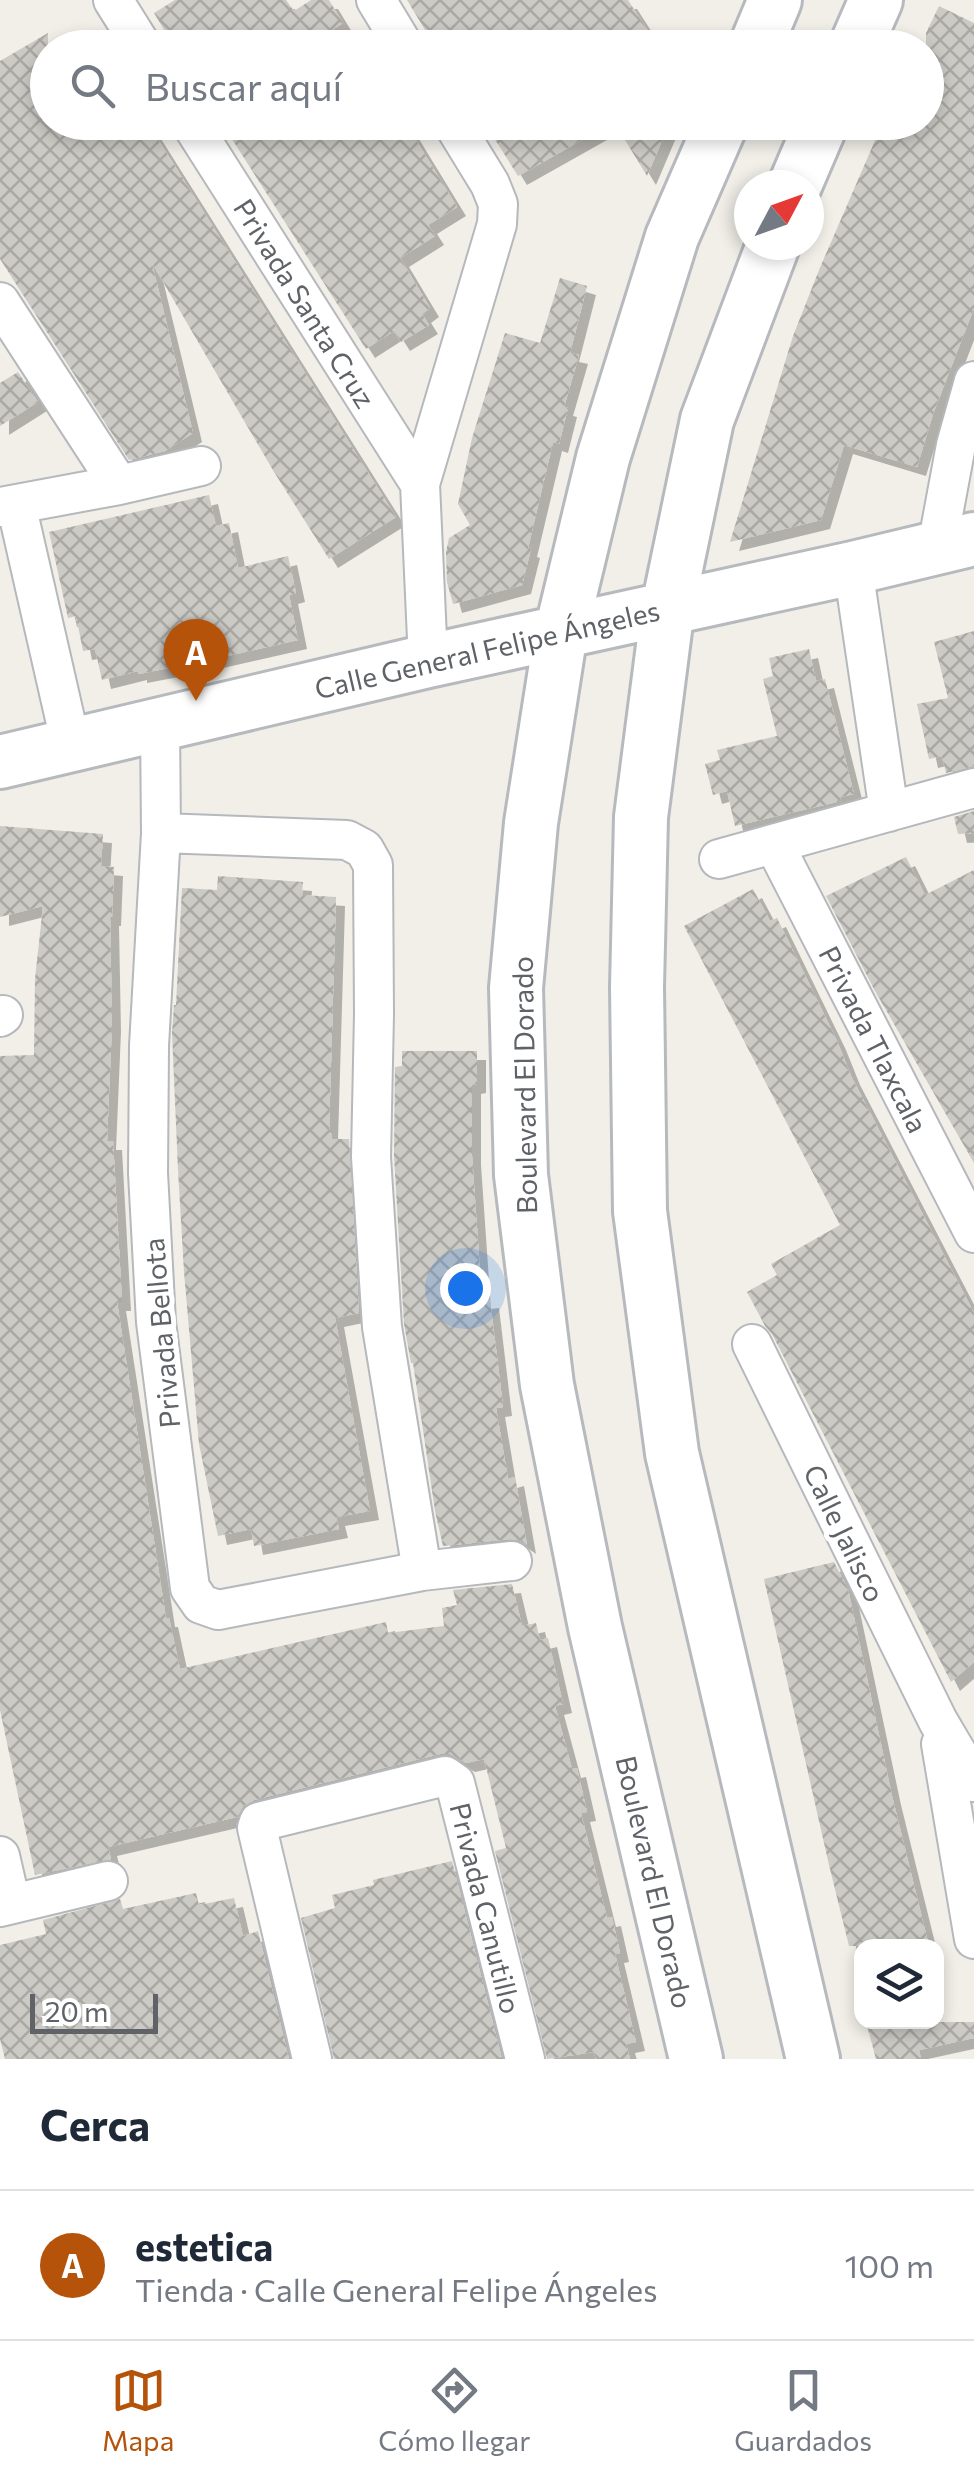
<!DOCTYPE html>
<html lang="es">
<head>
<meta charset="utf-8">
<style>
	:root { --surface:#fff; --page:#f6f6f7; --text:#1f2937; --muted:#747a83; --line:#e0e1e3; --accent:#b45309 }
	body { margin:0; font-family:Commissioner,sans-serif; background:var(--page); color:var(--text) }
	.controls { position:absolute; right:30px; bottom:30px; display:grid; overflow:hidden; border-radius:20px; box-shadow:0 5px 15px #0003 }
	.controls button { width:90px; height:90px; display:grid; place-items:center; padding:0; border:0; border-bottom:2px solid var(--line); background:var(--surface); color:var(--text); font:50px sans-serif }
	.compass { position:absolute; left:734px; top:170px; width:90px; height:90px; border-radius:50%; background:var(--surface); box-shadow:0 5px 15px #0003; rotate:49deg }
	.scale { position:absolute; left:30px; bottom:25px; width:128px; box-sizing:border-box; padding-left:10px; border:5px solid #5f6368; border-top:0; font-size:28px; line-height:35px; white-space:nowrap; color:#5f6368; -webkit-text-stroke:8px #fff; paint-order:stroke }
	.you { position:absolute; left:465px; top:1288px; width:35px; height:35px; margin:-25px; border:8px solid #fff; border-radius:50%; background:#1a73e8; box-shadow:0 0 0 15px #1a73e833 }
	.badge { display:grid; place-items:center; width:65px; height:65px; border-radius:50%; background:var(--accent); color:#fff; font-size:32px; font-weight:700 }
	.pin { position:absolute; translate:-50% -82px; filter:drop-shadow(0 2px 5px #0008) }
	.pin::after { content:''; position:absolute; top:52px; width:35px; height:30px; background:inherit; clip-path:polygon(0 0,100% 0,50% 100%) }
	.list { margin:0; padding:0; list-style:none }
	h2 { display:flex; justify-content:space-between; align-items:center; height:130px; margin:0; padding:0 40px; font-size:42px }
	h2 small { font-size:32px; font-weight:400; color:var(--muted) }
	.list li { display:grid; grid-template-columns:65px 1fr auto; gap:30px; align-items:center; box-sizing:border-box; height:150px; padding:0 40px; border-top:2px solid var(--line) }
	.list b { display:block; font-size:38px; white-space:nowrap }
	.list p { margin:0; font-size:32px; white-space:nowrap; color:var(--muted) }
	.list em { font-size:32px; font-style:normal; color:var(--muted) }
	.icon { flex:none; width:55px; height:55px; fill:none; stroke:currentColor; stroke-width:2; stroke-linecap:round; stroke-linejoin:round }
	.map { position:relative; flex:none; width:974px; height:2059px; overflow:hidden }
	.search { position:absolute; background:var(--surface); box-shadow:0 5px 15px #0003; left:30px; right:30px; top:30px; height:110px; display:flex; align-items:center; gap:25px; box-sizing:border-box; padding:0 35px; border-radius:55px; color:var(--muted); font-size:38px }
	.sheet { height:280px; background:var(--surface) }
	nav { display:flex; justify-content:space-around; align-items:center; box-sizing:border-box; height:140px; border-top:2px solid var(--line); background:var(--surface); font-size:28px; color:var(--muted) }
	nav a { display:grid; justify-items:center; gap:5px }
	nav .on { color:var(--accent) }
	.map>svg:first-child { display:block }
</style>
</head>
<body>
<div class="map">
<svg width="974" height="2059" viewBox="0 0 974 2059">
	<defs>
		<pattern id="building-cross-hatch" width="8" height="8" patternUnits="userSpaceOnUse" patternTransform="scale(2.5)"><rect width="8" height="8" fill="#cccac5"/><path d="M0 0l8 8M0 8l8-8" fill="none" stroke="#a9a8a4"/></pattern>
		<filter id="shadow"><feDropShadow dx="9" dy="9" stdDeviation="0" flood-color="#0004"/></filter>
	</defs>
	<rect width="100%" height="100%" fill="#f1efe8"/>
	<path fill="url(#building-cross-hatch)" filter="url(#shadow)" d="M175,0h111l8,11 17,-11h18l14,23 -29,18 5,7h-144l-21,-35z
		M407,0h221l31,48h-223z
		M939,6l35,17v285l-41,106 -16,53 -73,-22 -23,75 -91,22 63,-206 26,-66 64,-148h43v-89z
		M48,33v89h99l249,395 -67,42 -55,-87 -122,-209 41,170 -28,18 -36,9 -129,-201v-198z
		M252,122h111l7,12 16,-12h19l52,85 -29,18 7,11 -35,22 30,50 -8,6 7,11 -28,17 -7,-11 -28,18 -136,-213z
		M484,122h130l-96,54z
		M614,122h56l-23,54z
		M560,278l27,8 -17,67 9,2 -15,52 4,1 -9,36 -6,-2 -25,106 3,1 -9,36 -69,19 -6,-22 -1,-30 3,-14 21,-13 -12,-21 14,-66 33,-105 35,10z
		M18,372l20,30 -38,24v-43z
		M209,495l7,31 13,-3 9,45 50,-12 8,37 -7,2 9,45 -97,22 -63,12v-3l-36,9 -7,-31 -12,2 -7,-35 -8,2 -19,-86z
		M974,631v135l-28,7 -4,-17 -13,3 -12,-55 31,-6 -14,-56z
		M809,649l7,32 9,-2 29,115 -14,3 1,4 -106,25 -8,-35 -14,4 -8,-31 15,-4 -3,-10 60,-14 -14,-57 10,-3 -4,-18z
		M974,811v22l-16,1 -4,-17z
		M0,826l103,8 -2,32 13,1 -2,50h-2l2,106 -5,118h6l9,161h-5l49,316h3l11,51 206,-47 2,11 56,-7 -2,-18 15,-3 -4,-15 59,-6 10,42 14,-3 4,17 8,-2 15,66 -8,2 17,63 5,-1 10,44 -6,1 26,105 5,-1 8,36 -5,1 21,88 -10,2 4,15h-34l-2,-7 -47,7 -52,-208 11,-3 -22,-89 -18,4 -16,-9h-10l-186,46 -11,6 -6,11 -129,30 3,12 -76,16 -35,-165v-654l34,-1 1,-76 8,-73 -43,11z
		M906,857l19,38 49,-25v293l-99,-172 -49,-95z
		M218,876l85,6 -1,13 34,2 -7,234h3v8h17l10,174 -24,5 35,193 -34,6 3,12 -85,17 -3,-17 -33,7 -19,-92 -15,-172 -6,-102 -6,-137 2,-28h2l6,-117 35,2z
		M753,889l17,32 7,-3 60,123 14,35 123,237v349l-23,20 -179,-348 -7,-8 -18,-34 30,-17 -6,-11 69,-39 -156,-299z
		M402,1051h75v33l-5,1v71l10,144 8,-1 13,108 -7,1 12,71 7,-2 12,68 -7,-5 -10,-1 -67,7 -8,-35 -22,-148h-2l-7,-39 -10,-168 1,-89 7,-1z
		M834,1562l14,27 44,207 37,150h-80l-20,-81 -65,-286z
		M452,1861l50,198h-168l-33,-141 34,-10 -3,-13 42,-10 -1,-5z
		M196,1893l3,12 35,-7 9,38 15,-5 31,128h-284l-5,-20v-94l46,-11 -3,-14 77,-21 3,10z
		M866,2022h108v16l-55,12 2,9h-45z"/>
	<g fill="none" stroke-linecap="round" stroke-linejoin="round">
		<defs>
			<path id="minor" d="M113,0l30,48
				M376,0l29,48
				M190,122l230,362
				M0,302l119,183
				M16,504l55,241
				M0,507l119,-22 82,-19
				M937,547l19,-102 18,-64
				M853,568l36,244
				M428,661l-8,-177 77,-260 1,-20 -8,-20 -38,-62
				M160,724l1,109 -12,213 -1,127 8,149 34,266 11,16 17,6 204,-39 90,-10
				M161,833l186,7 17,9 9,16 1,149 -3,143 11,170 40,244
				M774,844l200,389
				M719,859l255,-71
				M0,1017l3,-2
				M752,1344l186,377 36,61
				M941,1744l33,195
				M0,1856l11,48
				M0,1907l108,-26
				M312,2059l-55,-231 2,-6 186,-46 10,7 70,276"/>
			<path id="secondary" d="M755,48l20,-48
				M855,48l21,-48
				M795,185l27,-63
				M773,245l-66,175 -39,187 -27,210 -4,170 3,224 32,242 141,606
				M0,762l428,-101 425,-93 121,-29
				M696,2059l-101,-432 -48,-242 -26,-210 -5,-187 15,-165 30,-191 42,-174 69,-221 50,-115"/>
		</defs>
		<use href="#minor" stroke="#b5b8bc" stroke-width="42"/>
		<use href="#secondary" stroke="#b6babf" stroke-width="58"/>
		<use href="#minor" stroke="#fff" stroke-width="38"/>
		<use href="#secondary" stroke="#fff" stroke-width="52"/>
	</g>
	<g text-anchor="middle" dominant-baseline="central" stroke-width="10" stroke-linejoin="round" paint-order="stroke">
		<g font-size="28" fill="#5f6368" stroke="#fff">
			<text transform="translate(305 303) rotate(58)">Privada Santa Cruz</text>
			<text transform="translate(487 649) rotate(-13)">Calle General Felipe Ángeles</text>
			<text transform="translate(874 1039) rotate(63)">Privada Tlaxcala</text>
			<text transform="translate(524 1085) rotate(-91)">Boulevard El Dorado</text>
			<text transform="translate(161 1333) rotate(-95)">Privada Bellota</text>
			<text transform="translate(845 1533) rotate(64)">Calle Jalisco</text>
			<text transform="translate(655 1882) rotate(77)">Boulevard El Dorado</text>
			<text transform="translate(486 1908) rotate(76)">Privada Canutillo</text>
		</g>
	</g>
</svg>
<div class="controls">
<button><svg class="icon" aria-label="layers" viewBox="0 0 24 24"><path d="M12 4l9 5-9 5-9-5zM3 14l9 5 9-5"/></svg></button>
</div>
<svg class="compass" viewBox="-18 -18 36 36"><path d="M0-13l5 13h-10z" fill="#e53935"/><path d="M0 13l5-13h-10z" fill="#747a83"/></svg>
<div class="scale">20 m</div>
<div class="you"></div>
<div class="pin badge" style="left:196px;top:701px">A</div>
<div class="search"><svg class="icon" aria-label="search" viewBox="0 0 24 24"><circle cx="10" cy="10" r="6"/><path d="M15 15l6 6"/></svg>Buscar aquí</div>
</div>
<section class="sheet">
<h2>Cerca<small></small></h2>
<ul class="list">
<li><span class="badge">A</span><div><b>estetica</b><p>Tienda · Calle General Felipe Ángeles</p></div><em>100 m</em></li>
</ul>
</section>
<nav>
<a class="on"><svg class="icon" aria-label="map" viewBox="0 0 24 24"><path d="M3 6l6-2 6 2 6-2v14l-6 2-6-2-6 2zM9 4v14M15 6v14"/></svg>Mapa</a>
<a><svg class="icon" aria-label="directions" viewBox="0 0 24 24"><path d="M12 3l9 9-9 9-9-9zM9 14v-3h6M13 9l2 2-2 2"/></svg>Cómo llegar</a>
<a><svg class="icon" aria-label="saved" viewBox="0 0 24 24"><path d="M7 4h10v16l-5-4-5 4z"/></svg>Guardados</a>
</nav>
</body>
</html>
